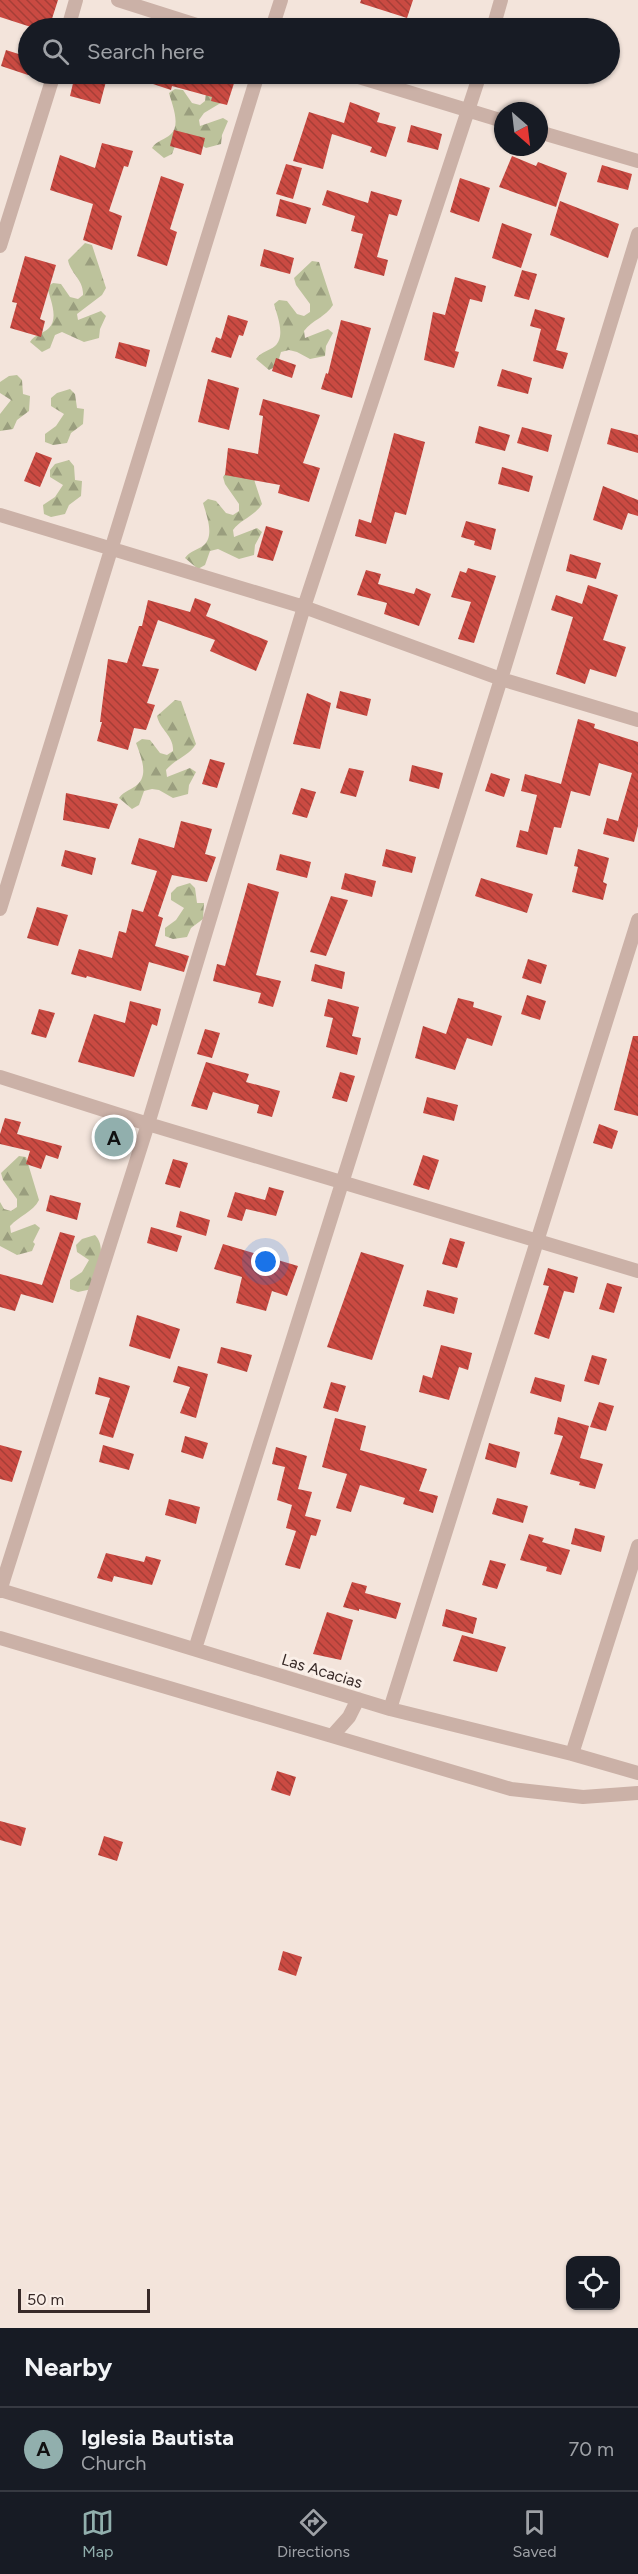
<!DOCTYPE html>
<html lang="en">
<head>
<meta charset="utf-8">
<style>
	:root { --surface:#171b24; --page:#242831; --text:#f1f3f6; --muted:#9ea1a6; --line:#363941; --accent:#91afad }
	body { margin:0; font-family:Figtree,sans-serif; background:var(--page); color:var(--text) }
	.controls { position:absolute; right:18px; bottom:18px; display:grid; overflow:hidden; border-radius:12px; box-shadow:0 2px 4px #0004 }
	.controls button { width:54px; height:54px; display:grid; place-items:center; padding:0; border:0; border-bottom:2px solid var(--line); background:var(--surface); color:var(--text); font:30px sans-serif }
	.compass { position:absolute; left:494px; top:102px; width:54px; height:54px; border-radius:50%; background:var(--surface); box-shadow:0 2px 4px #0004; rotate:152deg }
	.scale { position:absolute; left:18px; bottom:15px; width:132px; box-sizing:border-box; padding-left:6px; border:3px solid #382a28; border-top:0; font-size:16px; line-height:21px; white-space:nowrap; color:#382a28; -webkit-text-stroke:4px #faefe8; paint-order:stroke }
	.you { position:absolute; left:266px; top:1262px; width:21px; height:21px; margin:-15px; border:4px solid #fff; border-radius:50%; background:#1a73e8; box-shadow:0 0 0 9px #1a73e833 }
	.badge { display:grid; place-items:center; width:39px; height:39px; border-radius:50%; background:var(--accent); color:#111; font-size:20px; font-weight:700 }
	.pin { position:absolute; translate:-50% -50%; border:3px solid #fff; box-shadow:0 2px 6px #0006 }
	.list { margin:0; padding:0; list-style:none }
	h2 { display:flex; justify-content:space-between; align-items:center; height:78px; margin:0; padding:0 24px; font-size:26px }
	h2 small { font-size:20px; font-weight:400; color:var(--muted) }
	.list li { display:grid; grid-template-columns:39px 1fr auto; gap:18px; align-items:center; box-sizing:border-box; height:84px; padding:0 24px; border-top:2px solid var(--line) }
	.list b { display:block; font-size:22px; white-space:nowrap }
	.list p { margin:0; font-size:20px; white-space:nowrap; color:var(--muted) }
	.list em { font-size:20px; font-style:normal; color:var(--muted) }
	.icon { flex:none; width:33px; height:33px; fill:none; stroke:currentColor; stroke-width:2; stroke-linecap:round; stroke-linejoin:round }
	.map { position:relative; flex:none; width:638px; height:2328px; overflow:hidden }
	.search { position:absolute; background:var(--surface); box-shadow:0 2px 4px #0004; left:18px; right:18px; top:18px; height:66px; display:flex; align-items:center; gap:15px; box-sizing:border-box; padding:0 21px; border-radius:33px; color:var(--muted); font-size:22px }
	.sheet { height:162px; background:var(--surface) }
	nav { display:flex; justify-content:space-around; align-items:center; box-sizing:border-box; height:84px; border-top:2px solid var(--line); background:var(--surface); font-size:16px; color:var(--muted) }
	nav a { display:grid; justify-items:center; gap:3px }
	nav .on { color:var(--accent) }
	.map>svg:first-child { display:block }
</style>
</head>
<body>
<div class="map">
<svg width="638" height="2328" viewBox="0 0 638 2328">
	<defs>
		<pattern id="forest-firs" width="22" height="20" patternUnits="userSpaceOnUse" patternTransform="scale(1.5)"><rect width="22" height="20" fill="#bcc29b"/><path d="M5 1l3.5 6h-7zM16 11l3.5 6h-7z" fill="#9a9e7e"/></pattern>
		<pattern id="building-back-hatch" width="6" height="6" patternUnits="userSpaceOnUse" patternTransform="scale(1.5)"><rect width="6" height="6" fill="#ca4a42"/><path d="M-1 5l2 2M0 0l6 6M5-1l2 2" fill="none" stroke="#a53e37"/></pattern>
	</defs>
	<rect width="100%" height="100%" fill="#f3e4db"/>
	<path fill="url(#forest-firs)" d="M191,74h29l6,13 -2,14 -20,12 -5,7 1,6 23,-8 5,3 -6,14 -1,9 -15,4 -14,-8 -15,1 -5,13 -8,4 -12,-10c5,-8 13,-8 19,-14 10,-9 1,-30 -2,-41l6,-4 8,1 9,13 8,2 5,-4 1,-8z
		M85,243l7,2 14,43 -4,7 -25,19 1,6 23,-9 5,5 -6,13 -1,9 -15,4 -22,-10 -7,3 -5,13 -8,4 -12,-10c5,-8 13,-8 19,-14 10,-10 1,-30 -2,-41l6,-4 8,1 9,13 8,2 5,-4c1,-15 -13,-22 -15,-35z
		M312,261l7,1 14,43c-7,12 -21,15 -29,26l1,7 23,-9 5,4 -7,13 -1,10 -15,3 -13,-7 -8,-2 -8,2 -4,14 -8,4 -13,-11c6,-8 13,-8 19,-13 11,-10 2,-31 -1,-42l5,-4 8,1 10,13 7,2 6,-4v-8l-14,-19 -2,-7z
		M17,375l5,5 1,14 7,2 -1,15 -12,9 -4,9 -13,2v-17l11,-14 -11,-7v-11l9,-6z
		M70,389l5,5 2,14 7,1 -1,15 -12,9 -4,10 -14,2 -8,-3v-8l11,-8 8,-12 -13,-8v-8l6,-5z
		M69,460l5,6 1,14 7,1 -1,15 -12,9 -4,9 -14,3 -7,-3 -1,-9 12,-8 8,-12 -13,-8v-7l5,-6z
		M248,461l14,43c-7,12 -21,15 -29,26l1,7 23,-9 5,4 -7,13 -1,10 -15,4 -21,-10 -8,2 -5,14 -7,4 -13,-11c6,-8 13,-8 19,-13 11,-10 2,-31 -1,-42l5,-4 8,2 10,12 7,2 6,-4v-7l-14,-20 -2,-7 6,-8z
		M175,700l6,1 15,43c-7,12 -21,15 -30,26l1,7 23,-9 6,4 -7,13 -1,9 -15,4 -14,-8 -7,-1 -8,2 -5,14 -7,4 -13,-11c6,-8 13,-8 19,-14 11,-10 2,-30 -2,-41l6,-4 8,1 10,13 7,2 6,-4c1,-15 -13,-21 -16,-35z
		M190,883l5,5 2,15h7l-1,16 -12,9 -4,9 -14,2 -8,-3v-8l11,-8 8,-12 -13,-8v-7l6,-6z
		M19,1156l7,1 13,43c-6,12 -20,16 -29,26l1,7 24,-9 5,4 -7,14 2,2 -3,7 -15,4 -17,-9v-44l4,7 7,2 6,-4v-8l-14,-19 -2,-7z
		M95,1235c13,13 1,38 -3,54l-14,3 -8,-3v-9l12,-8 7,-12 -12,-8 -1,-7 6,-6z"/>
	<path fill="url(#building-back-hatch)" d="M0,0h58l-9,28h-15l-34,-11z
		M361,0h52l-6,18 -47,-15z
		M6,50l22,7v18l-27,-9z
		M78,74h30l-8,30 -30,-8 4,-17 2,1z
		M130,74h107l-10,31 -16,-4 1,-4 -40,-11 -1,4 -42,-14z
		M350,102l30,11 -3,9 19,5 -10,30 -16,-5 2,-5 -40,-13 -9,35 -30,-8 16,-49 35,11z
		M411,125l31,9 -4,16 -31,-8z
		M174,130l31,8 -4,17 -31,-9z
		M102,143l31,8 -5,16 -4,-1 -15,45 13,5 -10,34 -29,-10 10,-36 -43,-14 10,-35 35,13z
		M512,156l24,10 2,-4 29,11 -11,34 -57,-20z
		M286,164l16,4 -9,31 -17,-5z
		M602,165l30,9 -4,16 -31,-8z
		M161,176l23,8 -14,45 7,3 -10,34 -30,-10z
		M460,178l30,10 -11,34 -29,-10z
		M327,190l41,13 3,-12 31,9 -5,16 -8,-2 -12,43 11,3 -4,16 -30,-8 9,-34 -12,-3 4,-15 -33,-11z
		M280,199l31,9 -5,16 -30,-8z
		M560,201l59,23 -11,34 -58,-23z
		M502,223l30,11 -11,34 -29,-10z
		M264,249l30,9 -4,16 -30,-8z
		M25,256l31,9 -16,54 5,2 -4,16 -31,-9 7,-25 -5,-1z
		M522,270l15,4 -8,26 -15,-4z
		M455,277l31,9 -4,16 -12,-3 -15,52 4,1 -5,16 -30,-8 9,-48 12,3z
		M535,309l30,9 -9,32 12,3 -5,16 -30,-8 8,-32 -11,-3z
		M228,315l20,6 -5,15 -4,-1 -8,23 -20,-6 5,-15 5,2z
		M341,320l30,8 -19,70 -31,-9 5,-16 2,1z
		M119,342l31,8 -4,17 -31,-9z
		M276,358l20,7 -4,13 -20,-7z
		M502,369l30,9 -4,16 -31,-8z
		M208,379l31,9 -10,42 -31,-8z
		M263,399l57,16 -17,48 17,5 -11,34 -31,-9 2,-8 -55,-10 3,-27 30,6 5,-38 -4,-1z
		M479,426l31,9 -5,16 -30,-8z
		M522,427l30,8 -4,17 -31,-9z
		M611,428l27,7v18l-31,-9z
		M394,433l31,9 -19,73 -11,-3 -9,32 -31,-8 4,-17 12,4z
		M36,452l16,6 -12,29 -16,-6z
		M502,467l31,9 -4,16 -31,-8z
		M603,486l35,14v16l-10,-3 -6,17 -29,-10z
		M466,521l30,8 -5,21 -17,-5 1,-4 -14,-4z
		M266,526l17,5 -10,30 -16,-4z
		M570,554l31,9 -5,16 -30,-8z
		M468,568l28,8 -22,67 -16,-4 13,-37 -20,-5 9,-26 6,2z
		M366,570l15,4 -3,10 36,10 2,-6 15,6 -12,32 -35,-12 3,-11 -30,-8z
		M588,585l30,10 -15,45 23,7 -10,30 -26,-8 -5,15 -29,-10 17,-57 -22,-7 5,-15 26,9z
		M195,598l16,6 -5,12 62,25 -12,30 -46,-20 5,-11 -57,-20 -16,46 17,3 -12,34 8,2 -9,25 -12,-2 -6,22 -31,-9 5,-19h-2l8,-63 19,4 12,-37h3l6,-26 42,12z
		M340,691l31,8 -4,17 -31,-8z
		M307,693l24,10 -11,46 -27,-5z
		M578,719l17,5 -1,4 44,14v84l-4,16 -31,-8 4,-16 11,3 14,-48 -33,-10 -9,33 -19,-5 -10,37 -7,-1 -7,28 -31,-8 4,-17 8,2 9,-37 -16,-4 4,-17 36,10z
		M210,759l15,4 -8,25 -15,-4z
		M412,765l31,8 -4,16 -30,-8z
		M349,768l15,3 -8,26 -16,-4z
		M491,773l19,6 -6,18 -19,-6z
		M301,788l15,4 -9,26 -15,-4z
		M66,793l52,11 -9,25 -46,-9z
		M181,821l31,8 -7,25 11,3 -9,25 -35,-7 -14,41 5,2 -8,28 34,10 -5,16 -35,-10 -8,29 -54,-15 -1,2 -15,-4 8,-25 33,9 7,-27 7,2 6,-24 11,3 14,-41 -26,-7 8,-26 35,10z
		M386,849l30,8 -4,16 -30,-7z
		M578,849l31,9 -6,24 4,2 -4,16 -31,-8 6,-25 -4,-1z
		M65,850l31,8 -4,17 -31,-9z
		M280,854l31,8 -4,16 -31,-8z
		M345,873l31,8 -4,16 -31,-8z
		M481,878l52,16 -6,19 -52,-17z
		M248,883l31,9 -23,83 25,6 -8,26 -15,-4 3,-10 -48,-12 4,-17 8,2z
		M331,896l17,4 -22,56 -16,-4z
		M37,907l31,8 -10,31 -31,-8z
		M528,959l19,6 -6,19 -19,-6z
		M315,964l30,8 -3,17 -31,-8z
		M527,995l19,6 -6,19 -19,-6z
		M458,998l16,4 -1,5 29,9 -10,30 -25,-8 -12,32 -40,-12 8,-32 23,8z
		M328,999l31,8 -7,29 9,2 -4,17 -31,-8 7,-29 -9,-2z
		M130,1001l31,8 -4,17 -5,-2 -18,53 -56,-15 16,-48 31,9z
		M39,1009l16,4 -9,25 -15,-4z
		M205,1029l15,4 -8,25 -15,-4z
		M633,1036h5v80l-24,-6z
		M206,1062l43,12 -3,8 34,9 -8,26 -15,-4 2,-8 -46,-13 -6,18 -16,-4z
		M340,1072l15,4 -8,26 -15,-4z
		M427,1097l31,8 -4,16 -31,-8z
		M5,1118l16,4 -4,12 45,12 -4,13 -12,-4 -5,14 -15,-5 4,-13 -30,-7v-10z
		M599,1124l19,7 -6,18 -19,-6z
		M423,1155l16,5 -10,30 -16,-5z
		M173,1159l15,4 -8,25 -15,-4z
		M269,1187l15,4 -8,25 -30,-7 -4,12 -15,-4 8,-25 30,8z
		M50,1195l31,8 -4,17 -31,-9z
		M180,1211l30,9 -4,16 -30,-9z
		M151,1227l31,9 -5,16 -30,-9z
		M60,1232l15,4 -22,67 -32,-9 -6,17 -15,-4v-33l42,11z
		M450,1238l15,4 -8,26 -15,-4z
		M223,1244l75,22 -11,30 -15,-5 -6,20 -30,-8 6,-26 -28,-8z
		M361,1252l43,13 -32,95 -45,-13z
		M548,1268l30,9 -4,16 -10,-2 -15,48 -15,-5 15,-48 -6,-1z
		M607,1283l15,4 -8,26 -15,-4z
		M427,1290l31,8 -4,16 -31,-8z
		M137,1315l43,14 -10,30 -41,-13z
		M441,1345l31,8 -4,17 -9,-3 -10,33 -30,-8 4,-17 9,3z
		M221,1347l31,8 -5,17 -30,-9z
		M592,1355l15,4 -8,26 -15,-4z
		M178,1366l30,8 -12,44 -16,-5 10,-26 -17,-5z
		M99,1377l31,9 -17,52 -14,-4 11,-36 -15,-4z
		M535,1377l30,8 -4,17 -31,-9z
		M331,1382l15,4 -8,26 -15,-4z
		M599,1402l15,4 -8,25 -16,-4z
		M558,1417l31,9 -9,32 23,6 -8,25 -16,-4 1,-3 -30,-8 13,-38 -9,-2z
		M335,1418l31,8 -6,24 67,19 -8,22 19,5 -5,17 -30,-9 2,-6 -45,-13 -9,27 -15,-4 11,-34 -25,-7z
		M185,1436l23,7 -5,16 -22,-7z
		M489,1443l31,9 -4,16 -31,-9z
		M0,1445l22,6 -10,31 -12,-3z
		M103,1445l31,9 -5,16 -30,-8z
		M276,1447l31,9 -9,33 14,3 -7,24 16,4 -5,16 -5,-1 -11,34 -15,-4 11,-34 -10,-3 6,-23 -15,-5 8,-33 -13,-3z
		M497,1498l31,8 -5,17 -31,-9z
		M169,1499l31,8 -4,17 -31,-9z
		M575,1528l30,8 -4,16 -30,-8z
		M529,1534l15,4 -2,4 28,8 -9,25 -15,-4 1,-4 -27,-7z
		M106,1553l38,9 2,-6 15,4 -9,25 -38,-9 -2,6 -15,-4z
		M490,1560l16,4 -9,25 -15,-4z
		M352,1582l15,4 -2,7 36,10 -5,16 -37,-10v2l-16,-4z
		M446,1609l31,9 -4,16 -31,-8z
		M327,1612l26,8 -12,40 -28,-6z
		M462,1635l44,12 -9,25 -44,-11z
		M277,1771l19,6 -6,19 -19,-6z
		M0,1821l26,7 -5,18 -21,-6z
		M104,1836l19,6 -6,19 -19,-6z
		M283,1951l19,6 -6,19 -18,-6z"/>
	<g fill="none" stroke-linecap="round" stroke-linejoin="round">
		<path stroke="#cbb1a7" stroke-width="14" d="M118,0l88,28
			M68,28l8,-28
			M272,28l9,-28
			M493,28l8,-28
			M349,74l154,47
			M539,132l99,29
			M0,246l54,-172
			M0,515l304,92 176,-533
			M0,909l258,-835
			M0,1077l148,47 156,-517 197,72 137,41
			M0,1590l390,119 182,45 66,19
			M0,1591l148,-467 490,147
			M0,1638l511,151 72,8 55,-4
			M195,1649l306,-970 137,-445
			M390,1709l248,-789
			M332,1736l17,-19 9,-18
			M572,1754l66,-208"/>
	</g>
	<g text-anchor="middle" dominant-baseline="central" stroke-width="6" stroke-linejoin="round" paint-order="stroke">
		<g font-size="16" fill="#382a28" stroke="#faefe8">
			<text transform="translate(322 1671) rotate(17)">Las Acacias</text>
		</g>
	</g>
</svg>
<div class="controls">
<button><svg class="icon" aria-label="locate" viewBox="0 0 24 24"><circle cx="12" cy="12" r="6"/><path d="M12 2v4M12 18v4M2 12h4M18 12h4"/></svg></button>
</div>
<svg class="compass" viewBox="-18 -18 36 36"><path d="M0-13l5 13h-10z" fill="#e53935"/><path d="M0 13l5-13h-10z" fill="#9ea1a6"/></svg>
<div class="scale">50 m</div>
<div class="you"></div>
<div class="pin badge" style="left:114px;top:1137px">A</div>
<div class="search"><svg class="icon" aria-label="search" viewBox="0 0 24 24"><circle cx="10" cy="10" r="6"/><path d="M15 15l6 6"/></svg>Search here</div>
</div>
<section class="sheet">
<h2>Nearby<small></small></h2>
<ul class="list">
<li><span class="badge">A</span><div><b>Iglesia Bautista</b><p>Church</p></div><em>70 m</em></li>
</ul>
</section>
<nav>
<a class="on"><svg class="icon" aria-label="map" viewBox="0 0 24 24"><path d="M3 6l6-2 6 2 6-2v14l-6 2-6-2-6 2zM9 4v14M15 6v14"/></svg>Map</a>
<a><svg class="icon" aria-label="directions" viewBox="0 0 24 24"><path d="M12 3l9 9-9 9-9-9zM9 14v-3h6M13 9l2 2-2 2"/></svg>Directions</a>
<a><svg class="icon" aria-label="saved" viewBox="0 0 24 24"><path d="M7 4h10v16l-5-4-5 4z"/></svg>Saved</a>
</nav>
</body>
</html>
